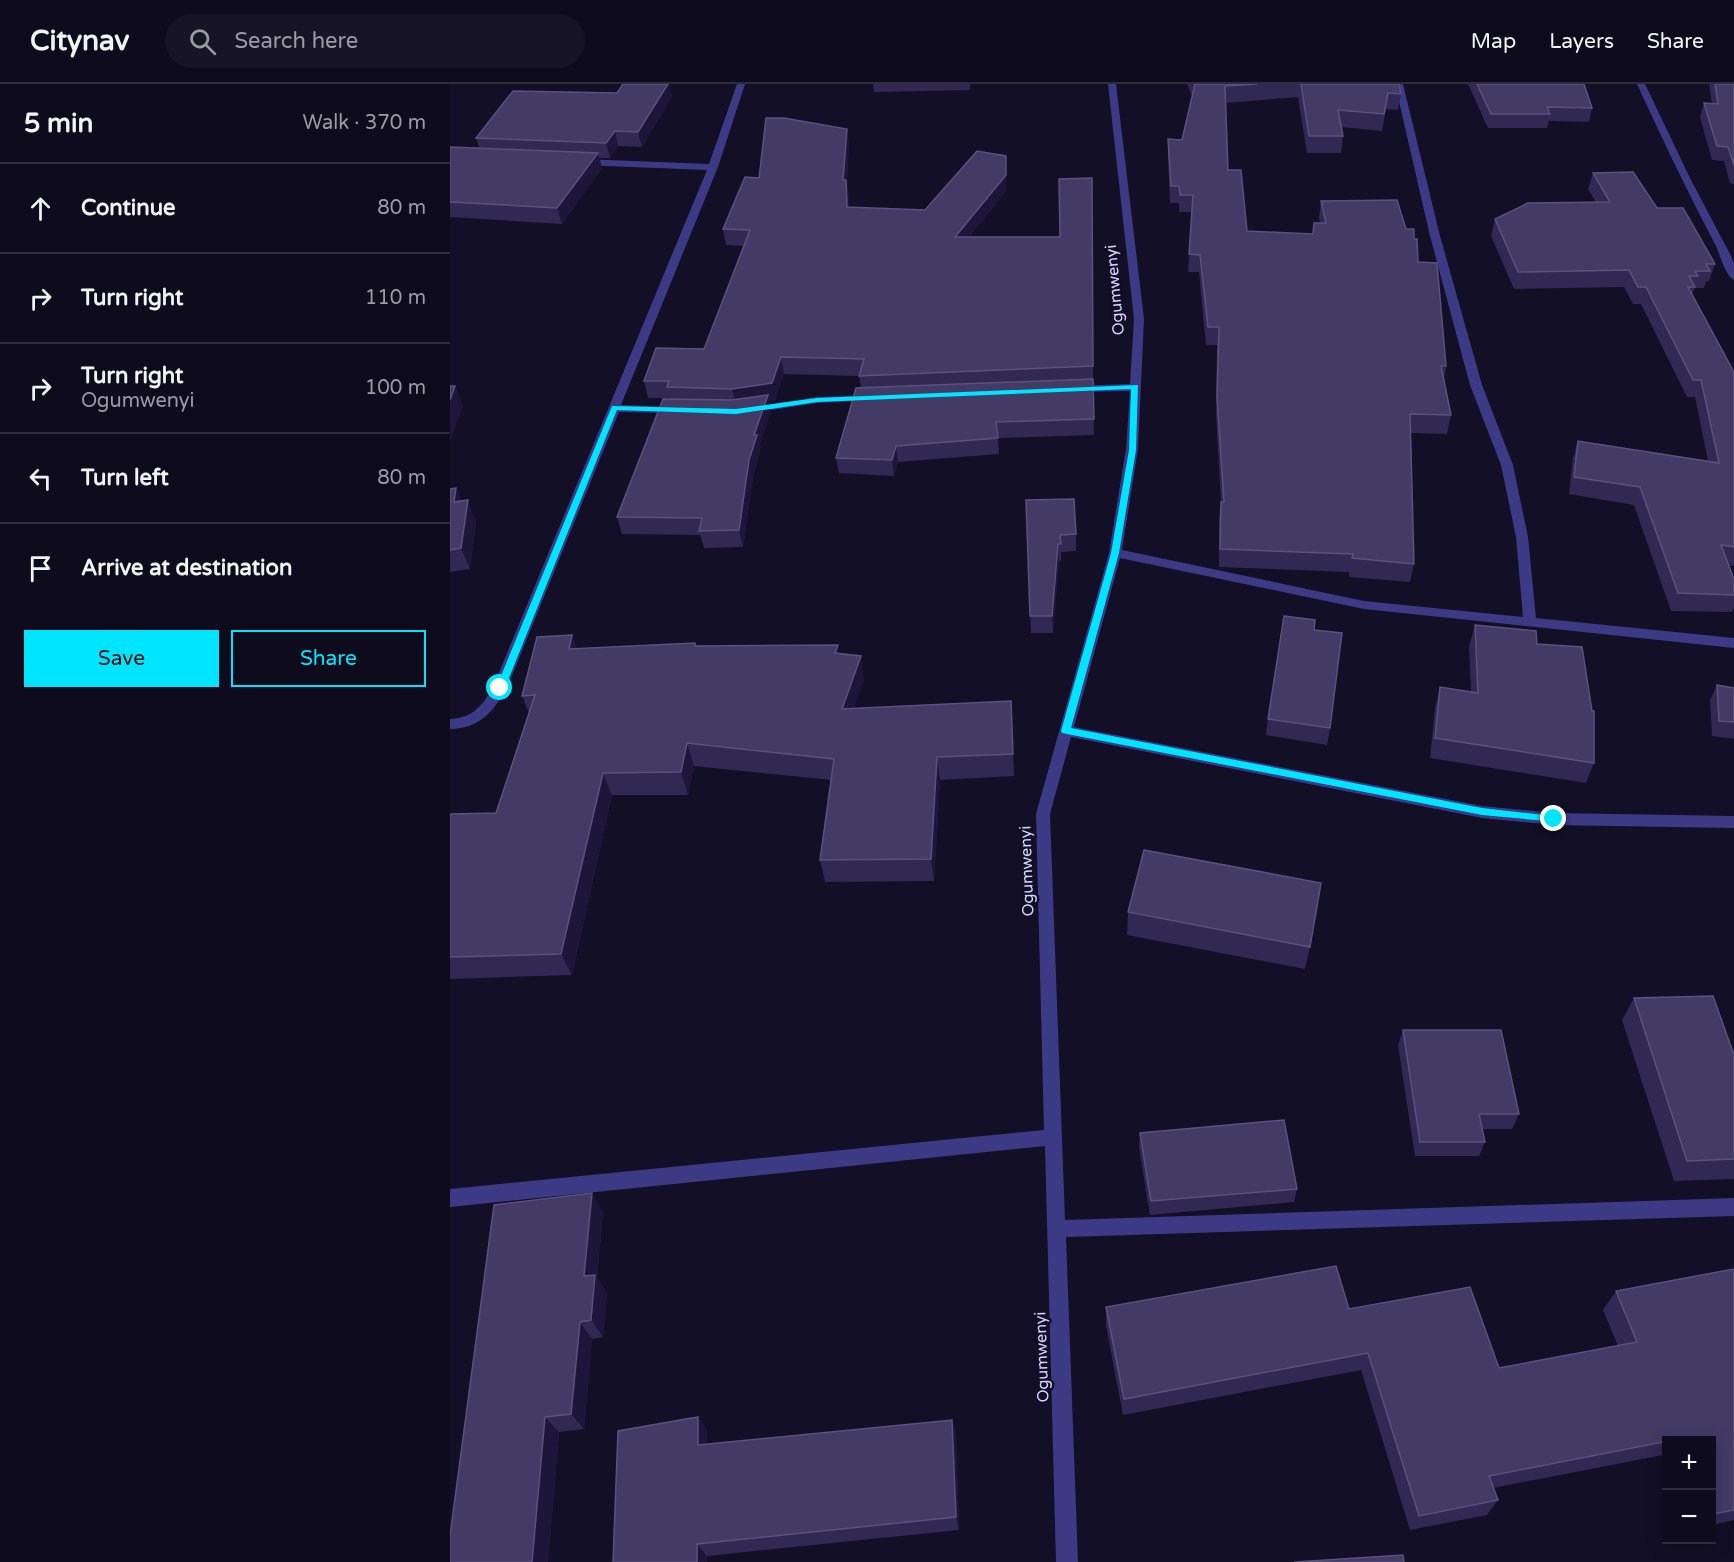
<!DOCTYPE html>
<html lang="en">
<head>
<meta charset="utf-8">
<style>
	:root { --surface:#0e0b1c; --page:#171425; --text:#f1f3f6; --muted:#9b9ba3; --line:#2e2b3b; --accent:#00e5ff }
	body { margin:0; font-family:"Varela Round",sans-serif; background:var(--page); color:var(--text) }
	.controls { position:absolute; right:18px; bottom:18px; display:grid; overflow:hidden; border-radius:0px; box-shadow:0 3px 15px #0003 }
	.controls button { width:54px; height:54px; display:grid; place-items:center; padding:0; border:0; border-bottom:2px solid var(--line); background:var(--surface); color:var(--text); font:30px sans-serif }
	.stop { position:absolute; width:18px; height:18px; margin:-14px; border:4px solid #00e5ff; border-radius:50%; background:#fff }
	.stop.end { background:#00e5ff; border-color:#fff; box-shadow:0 2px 6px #0008 }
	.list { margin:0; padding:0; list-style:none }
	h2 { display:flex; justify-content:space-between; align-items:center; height:78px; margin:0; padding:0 24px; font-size:26px }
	h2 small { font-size:20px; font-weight:400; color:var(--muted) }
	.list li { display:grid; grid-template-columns:39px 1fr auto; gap:18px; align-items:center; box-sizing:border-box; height:90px; padding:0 24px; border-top:2px solid var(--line) }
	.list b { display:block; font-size:22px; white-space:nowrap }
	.list p { margin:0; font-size:20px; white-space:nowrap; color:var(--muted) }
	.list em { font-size:20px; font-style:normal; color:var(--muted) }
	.actions { display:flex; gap:12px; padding:18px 24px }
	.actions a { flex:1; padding:14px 0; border:2px solid var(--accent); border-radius:0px; text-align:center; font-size:21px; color:var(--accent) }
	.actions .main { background:var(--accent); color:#111 }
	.icon { flex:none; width:33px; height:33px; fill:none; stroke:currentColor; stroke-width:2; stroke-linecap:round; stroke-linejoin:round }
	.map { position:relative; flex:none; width:1284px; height:1478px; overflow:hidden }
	header { display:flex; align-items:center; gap:36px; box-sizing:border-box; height:84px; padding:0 30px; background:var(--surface); border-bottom:2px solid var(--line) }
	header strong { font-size:28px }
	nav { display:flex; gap:33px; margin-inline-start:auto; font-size:21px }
	.search { width:420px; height:54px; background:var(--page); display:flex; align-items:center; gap:15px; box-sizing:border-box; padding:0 21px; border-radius:33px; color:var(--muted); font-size:22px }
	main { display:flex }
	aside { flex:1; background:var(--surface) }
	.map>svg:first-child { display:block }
</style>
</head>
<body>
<header>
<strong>Citynav</strong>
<div class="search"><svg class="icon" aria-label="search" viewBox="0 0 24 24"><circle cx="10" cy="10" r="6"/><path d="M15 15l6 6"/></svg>Search here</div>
<nav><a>Map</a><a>Layers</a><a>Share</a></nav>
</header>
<main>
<aside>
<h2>5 min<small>Walk · 370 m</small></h2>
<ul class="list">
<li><svg class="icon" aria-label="ahead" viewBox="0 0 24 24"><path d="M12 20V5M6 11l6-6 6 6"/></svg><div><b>Continue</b></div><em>80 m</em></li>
<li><svg class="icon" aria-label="right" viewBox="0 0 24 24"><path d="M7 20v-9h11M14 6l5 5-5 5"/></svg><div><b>Turn right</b></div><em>110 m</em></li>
<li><svg class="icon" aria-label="right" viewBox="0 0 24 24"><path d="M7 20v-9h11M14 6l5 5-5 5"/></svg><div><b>Turn right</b><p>Ogumwenyi</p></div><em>100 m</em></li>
<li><svg class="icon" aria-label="left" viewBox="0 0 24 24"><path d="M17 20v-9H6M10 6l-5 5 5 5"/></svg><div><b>Turn left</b></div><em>80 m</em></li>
<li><svg class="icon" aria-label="arrive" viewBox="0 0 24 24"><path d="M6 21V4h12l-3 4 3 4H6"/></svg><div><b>Arrive at destination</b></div></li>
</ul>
<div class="actions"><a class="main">Save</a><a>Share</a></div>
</aside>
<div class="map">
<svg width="1284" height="1478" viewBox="0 0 1284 1478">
	<rect width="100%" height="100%" fill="#130f26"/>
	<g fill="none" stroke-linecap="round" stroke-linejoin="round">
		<path fill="#3d3a85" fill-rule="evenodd" d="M287,0h8l-27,83 -97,238 56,2 6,3 -6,3 -58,-1 -112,276c-15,25 -27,40 -57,41v-10c23,-1 32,-13 43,-32l214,-517 -125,-5 -5,-3 5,-3 127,5z
			M658,0h8l28,235 -6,130 -16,101 242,51 159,16 -7,-80 -15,-72 -31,-80 -40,-149 -35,-152h8l37,152 42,149 31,80 15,72 8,81 198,20v10l-370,-39 -244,-51 -46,169 408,79 72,7 180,3v12l-180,-3 -72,-7 -411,-81 -21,77 15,406 669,-22v18l-668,21 12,325h-22l-11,-416 -595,61v-18l594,-59 -8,-316 73,-261 17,-104 4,-58 -58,1 -6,-3 6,-3 58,-2 4,-65z
			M1187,0h8l45,94 41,78 3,8v16c-9,-4 -14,-26 -19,-36 -28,-53 -53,-106 -78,-160z
			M421,311l6,3 -2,2 -58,3 -65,10 -6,-3 6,-3 65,-10z"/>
	</g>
	<path fill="#312854" d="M173,0h46l3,13 -30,50 -24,-1 -8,12h-11l3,10 -40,56 -112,-7v-70l29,1 -3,-10 141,-45z
		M423,0h97v6l-96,2z
		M737,0h212l2,10 -3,16 -12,-1 -4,22 -41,-4 2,9 -2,17h-34l-9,-56 -73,6 3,67 19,61 66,3 1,-11h6l-1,-5 2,-17 85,28 8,10 4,23 28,104 -2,13 7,36 -4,19 -36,-1 3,131 -4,18 -61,-5v-5l-130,-5v-47l2,-18 -5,-88 1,-69h-11l-7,-73h-11l4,-60h-13v-9h-9l-2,-47v-17l14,1 10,-44z
		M1018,0h116l8,24 -3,14 -40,-1 -2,7h-59z
		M1259,0h25v100l-4,-1 -6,-22 -12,-1 -12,-43 4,-14 8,1z
		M399,60l-2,36 2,27 76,3 81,-54v35l-37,46 124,129 1,69 -96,3 1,16 -101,8 -4,14 -55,-3 -3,-15 25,-70 -2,-12 -75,-2 -9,26 -6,1 2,10 -12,35 1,5 -7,26 -10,70 -39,1 -4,-13 -78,-1 -5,-17 53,-119h-22l-4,-17 60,-32 40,-103 -18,-1 -3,-16 36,-51z
		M1143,89l64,35 58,56 -6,17h-3l-2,7h-9l-3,7 42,77v194l-6,-1 6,14v29l-2,4 -61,-1 -37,-106 -65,-11 4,-36 5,-17 130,20 -13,-64h-8l-46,-93h-8l-9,-17 -110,2 -23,-53 4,-17 101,-17 -8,-13z
		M6,404l5,13 15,20 -6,48 -20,3v-83z
		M576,416l50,34v17l-15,1v9h-2l-6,72h-22z
		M1025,541l62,19 57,119 -8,20 -156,-25 5,-50 5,-21 31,5 -2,-46z
		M122,551l5,14 261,-4 1,8 25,26 -10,29 157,-7 3,75 -74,4 -6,101 -109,1 -5,-22 11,-80 -137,-14 -6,29h-76l-40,180 -122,4v-165l46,-1 33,-100 -7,-17z
		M1267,601l17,3v51l-22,-3 -2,-36z
		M818,635l62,9 -3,17 -61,-10z
		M678,828l182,35 -5,22 -178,-34z
		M1184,914l100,57v124l-60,2 -52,-161z
		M953,946l116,84 -7,15h-30l3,13 -6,14h-64l-17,-111z
		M690,1049l157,56 -3,13 -144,13 -11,-68z
		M153,1128l-6,66 10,14 -4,45 -11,2 -8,90 -25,3 -11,130h-98z
		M1284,1185v251l-22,5v-85h-46v23l-3,-8 -170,33 5,12 -11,15 -77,15 -49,-160 -238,45 -17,-90v-18l243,2 150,59 119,-22 -15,-36 13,-19z
		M248,1333l9,14v14l249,-11 3,96 -252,26v6h-94z"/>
	<path fill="#1d163a" d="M218,0h1l3,13 -30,50 -4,-15z
		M397,45l2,15 -2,36 2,16 1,27 -7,-43z
		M165,47l3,15 -8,12 -4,-15z
		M148,69l4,15 -40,56 -5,-16z
		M556,72v35l-50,62 -1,-16z
		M331,273l3,17 -9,26 -6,1 2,10 -12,35 1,5 -7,26 -10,70 -4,-17 -3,-124 -4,-17z
		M5,302l8,20 -13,37v-43z
		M446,362l2,16 -4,14 -2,-16z
		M6,404l9,21 -11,-7z
		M18,416l8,21 -6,48 -9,-21z
		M608,460l1,17 -6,72 -1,-17z
		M122,551l9,23 -12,-9z
		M388,561l4,23 -7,-15z
		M411,572l3,23 -18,53 -4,-23z
		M237,659l7,23 -6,29 -7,-23z
		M487,673l3,23 -6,101 -3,-22z
		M153,689l9,22 -40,180 -11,-21z
		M142,1109l11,19 -6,66 10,14 -4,45 -12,-17 -7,-44z
		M130,1238l12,17 -8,90 -13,-15z
		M95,1333l14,15 -11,130h-16z
		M248,1333l9,14v28l-9,-14z
		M502,1336l4,14 3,96 -3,-13z
		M247,1460l10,12v6h-10z"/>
	<path fill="#433a66" stroke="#5a527e" stroke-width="1.5" d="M173,0h45l-30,48 -23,-1 -9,12 -130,-5 37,-47 104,2z
		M745,0h62l-32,2 3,84h13l6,61 66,3 1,-11h12l-5,-22 76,-1 9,29h8v10h3l1,23 19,1 9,103h-5l10,49 -41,-1 4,150 -62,-6 1,-4 -133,-5 1,-47h3l-7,-106 2,-69h-11l-8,-72 -11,-1 4,-59h-13l-1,-9h-8l-3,-47 14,1z
		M851,0h98l2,10 -13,-1 -4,21 -46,-4 5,26h-34z
		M1027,0h107l8,24 -45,-1 3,7h-59z
		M1265,0h19v81l-6,-18 -11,-1 -13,-43 14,1z
		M316,34h18l63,11 -4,51h3l1,27 78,3 52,-59 29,5v19l-51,62h105l-1,-58 33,-1 1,188 -234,10 5,-17 -83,-2 -9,26 -40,6 -65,-2 2,-6h-25l12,-33 48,1 46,-119 -27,-1 22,-52 14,1z
		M0,63l148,6 -41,55 -107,-6z
		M1183,88l24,36h26l32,56h-9l4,7h-15l3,5h-9l6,11h-7l46,85v175l-13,-2 13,34v16l-56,-2 -38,-106 -66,-10 4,-36 141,22 -18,-83h-8l-47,-93h-8l-9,-17 -111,2 -23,-53 33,-16 82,-1 -17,-29z
		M643,295l1,40 -98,3 2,16 -102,8 -4,14 -56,-2 20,-70z
		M0,302h5l-5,14z
		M318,311l-14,40h3l-8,25 -10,70 -40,1 3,-13 -85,-1 46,-118 69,1z
		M6,404l-2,14 14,-2 -7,48 -11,2v-61z
		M624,415l2,35 -16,1 1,9h-3l-6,72h-22l-4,-116z
		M834,532l31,4 -1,10 28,3 -12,95 -62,-9z
		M1025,541l61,6 1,13 45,3 10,64h2v52l-159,-25 5,-51 38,6z
		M122,551l-3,14 126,-6v3l143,-1 -3,8 26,3 -19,53 169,-8 2,53 -76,3 -6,102 -111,1 14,-101 -147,-16 -6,29 -78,1 -42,181 -111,3v-143l46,-1 39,-118 -13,1 15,-59z
		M1267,601l17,3v34l-15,-1z
		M694,766l177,33 -11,64 -182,-35z
		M1263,912l21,59v104l-47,2 -53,-163z
		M953,946h98l18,84h-40l6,28h-65z
		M834,1036l13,69 -146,12 -11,-68z
		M142,1109l-8,83 11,-1 -4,45 -11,2 -9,92 -26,3 -13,145h-82v-26l44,-331z
		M886,1182l13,43 121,-22 29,81 138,-26 -21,-51 118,-22v241l-22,4v-74h-33l-1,-1 -189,37 9,24 -79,16 -51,-163 -244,46 -18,-92z
		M248,1333v28l254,-25 4,97 -259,27v18h-84l5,-131z
		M953,1471l1,7h-110z"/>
	<path fill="#00e5ff" d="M688,301l-2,65 -17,103 -48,175 411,80 72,8 3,1v5l-75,-7 -420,-82 -1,-2 50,-178 18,-103 2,-61 -314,13 -81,12 -119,-4 -112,278 -5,3 -4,-3 116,-282 124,3 81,-11z"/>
	<g text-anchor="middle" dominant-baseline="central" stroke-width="5" stroke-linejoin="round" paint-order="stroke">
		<g font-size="16" fill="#d9d4ff" stroke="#130f26">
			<text transform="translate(665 206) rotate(-95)">Ogumwenyi</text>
			<text transform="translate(577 787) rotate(-92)">Ogumwenyi</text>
			<text transform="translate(592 1273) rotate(-92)">Ogumwenyi</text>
		</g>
	</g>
</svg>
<div class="controls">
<button>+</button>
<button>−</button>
</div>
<div class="stop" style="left:50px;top:604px"></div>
<div class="stop end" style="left:1104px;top:735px"></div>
</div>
</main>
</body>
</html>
